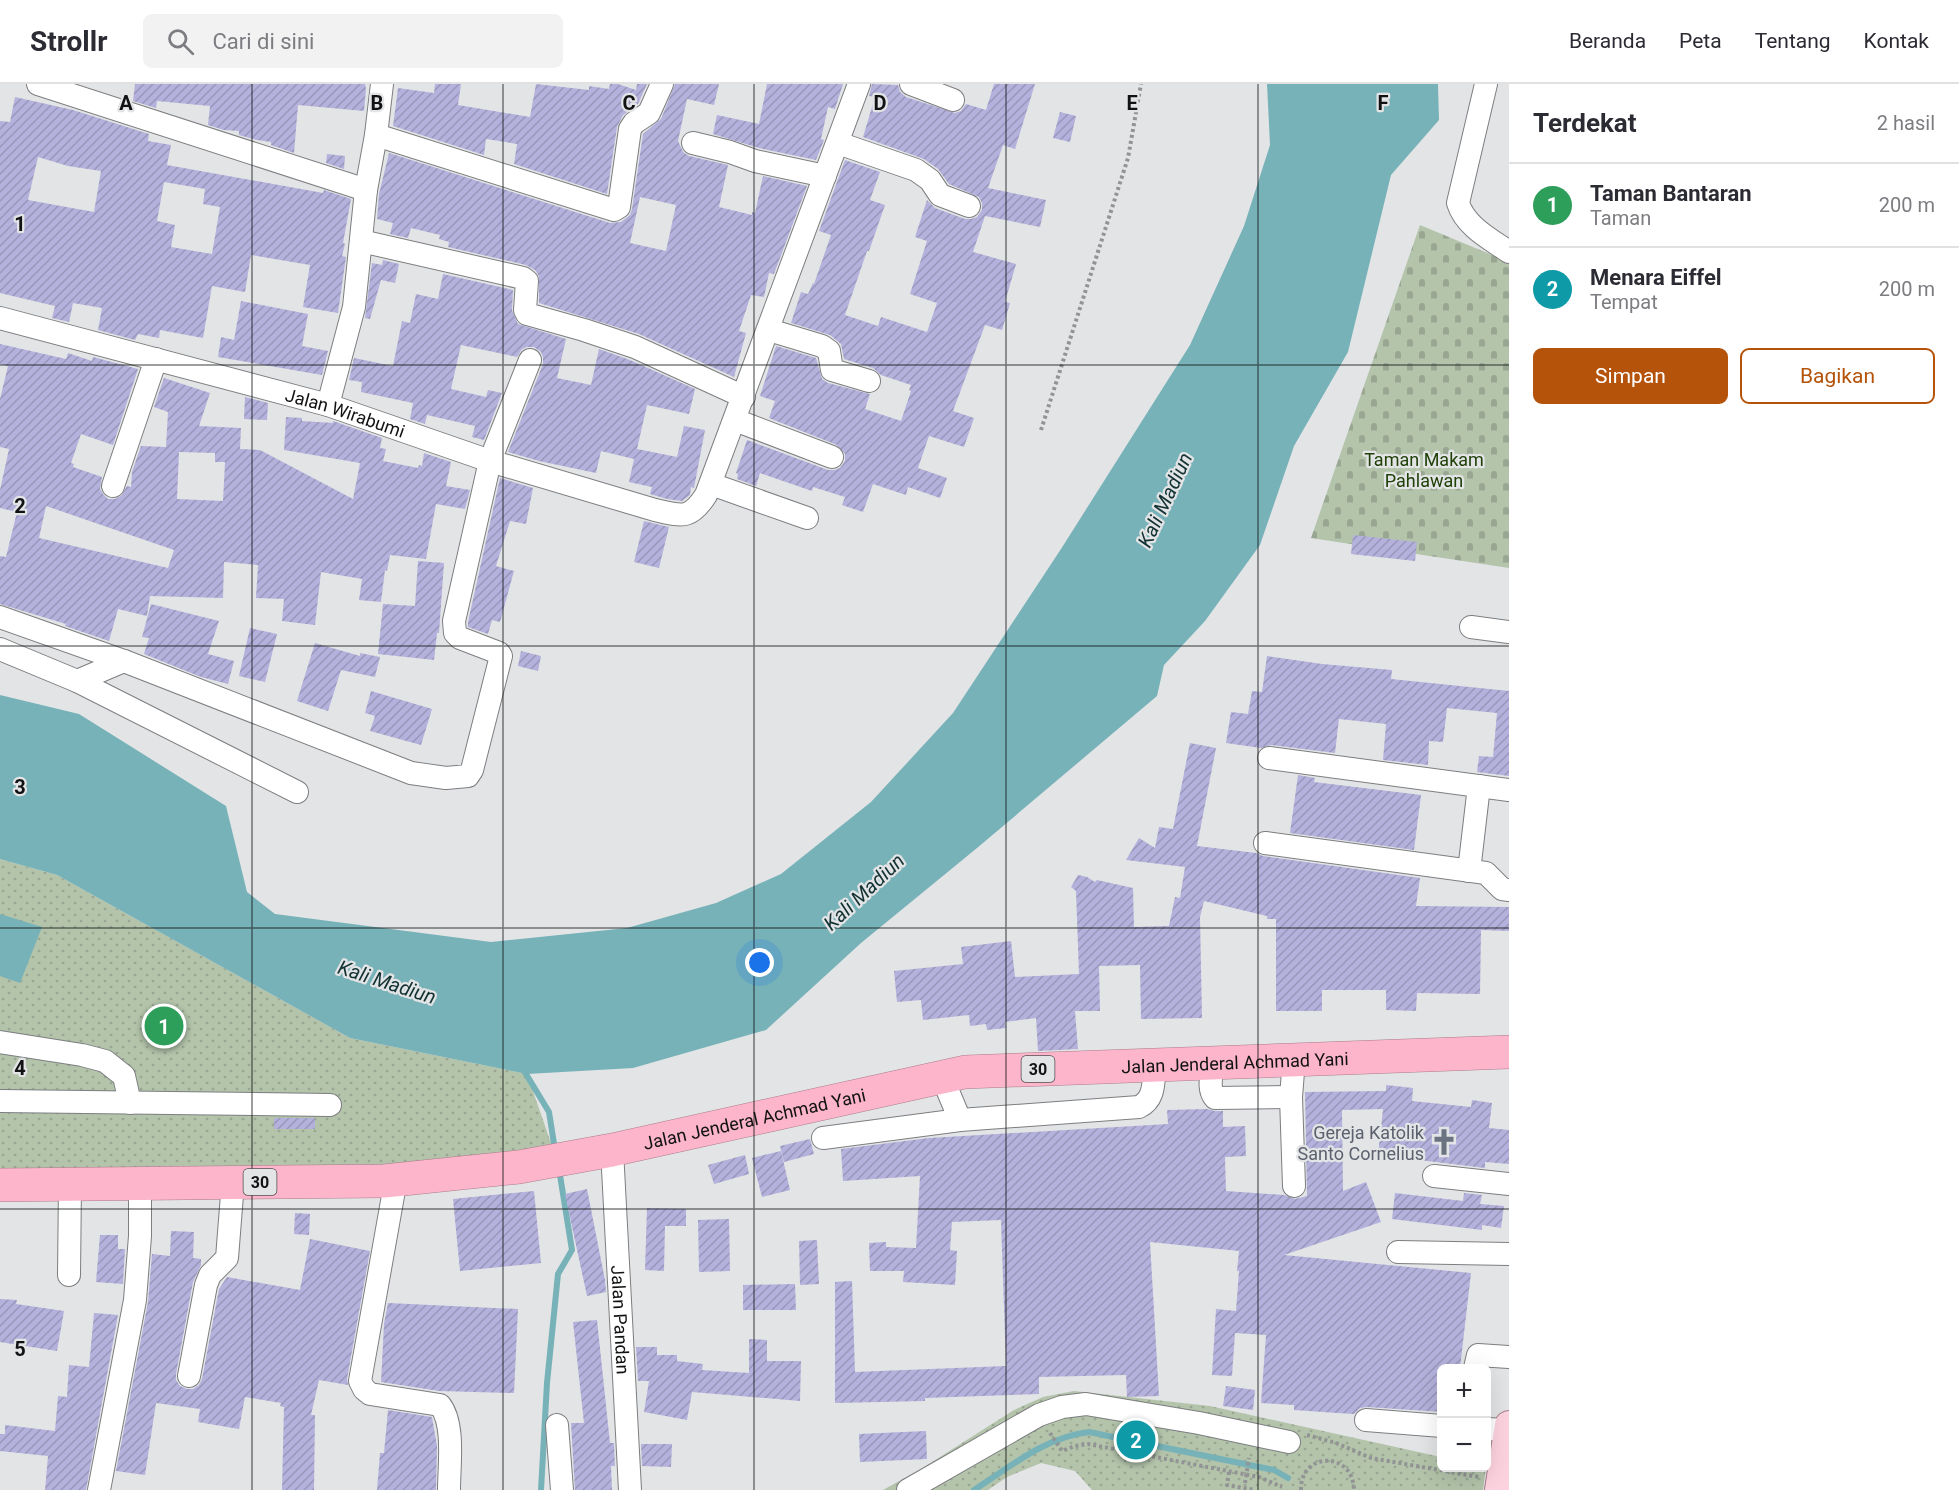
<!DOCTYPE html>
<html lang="id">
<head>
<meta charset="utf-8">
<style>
	:root { --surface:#fff; --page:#f2f2f3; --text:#2b2b33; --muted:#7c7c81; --line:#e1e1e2; --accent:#b45309 }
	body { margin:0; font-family:Roboto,sans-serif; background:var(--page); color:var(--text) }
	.controls { position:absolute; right:18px; bottom:18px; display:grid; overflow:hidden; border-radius:9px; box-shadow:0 6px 24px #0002 }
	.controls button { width:54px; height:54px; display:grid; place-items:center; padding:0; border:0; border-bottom:2px solid var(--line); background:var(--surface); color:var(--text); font:30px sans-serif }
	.you { position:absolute; left:760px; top:879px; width:21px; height:21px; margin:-15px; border:4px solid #fff; border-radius:50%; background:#1a73e8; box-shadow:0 0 0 9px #1a73e833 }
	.badge { display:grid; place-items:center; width:39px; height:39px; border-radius:50%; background:var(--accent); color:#fff; font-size:20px; font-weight:700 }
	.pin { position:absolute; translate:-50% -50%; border:3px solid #fff; box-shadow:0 2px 6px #0006 }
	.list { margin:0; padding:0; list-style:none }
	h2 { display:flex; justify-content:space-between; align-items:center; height:78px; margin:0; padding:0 24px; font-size:26px }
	h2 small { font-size:20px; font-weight:400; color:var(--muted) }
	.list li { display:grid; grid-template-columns:39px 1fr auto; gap:18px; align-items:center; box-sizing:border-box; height:84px; padding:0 24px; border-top:2px solid var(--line) }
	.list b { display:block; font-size:22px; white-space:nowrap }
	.list p { margin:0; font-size:20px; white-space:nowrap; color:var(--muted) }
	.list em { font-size:20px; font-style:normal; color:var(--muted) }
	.actions { display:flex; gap:12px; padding:18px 24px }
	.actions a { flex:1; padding:14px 0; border:2px solid var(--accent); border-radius:9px; text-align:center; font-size:21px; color:var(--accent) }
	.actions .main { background:var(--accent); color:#fff }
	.icon { flex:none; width:33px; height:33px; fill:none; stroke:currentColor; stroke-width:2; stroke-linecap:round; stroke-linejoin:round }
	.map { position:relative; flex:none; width:1509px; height:1406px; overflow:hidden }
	header { display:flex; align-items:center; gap:36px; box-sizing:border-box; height:84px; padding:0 30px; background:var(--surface); border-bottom:2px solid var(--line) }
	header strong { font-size:28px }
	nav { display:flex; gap:33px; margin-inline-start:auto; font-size:21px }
	.search { width:420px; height:54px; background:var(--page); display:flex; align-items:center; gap:15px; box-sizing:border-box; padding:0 21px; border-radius:9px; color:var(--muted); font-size:22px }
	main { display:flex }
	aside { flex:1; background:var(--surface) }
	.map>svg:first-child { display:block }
</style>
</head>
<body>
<header>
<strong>Strollr</strong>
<div class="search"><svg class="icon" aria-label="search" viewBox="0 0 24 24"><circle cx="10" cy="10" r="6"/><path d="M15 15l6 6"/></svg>Cari di sini</div>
<nav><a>Beranda</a><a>Peta</a><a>Tentang</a><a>Kontak</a></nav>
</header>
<main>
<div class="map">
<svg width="1509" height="1406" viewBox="0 0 1509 1406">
	<defs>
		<pattern id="cemetery-stones" width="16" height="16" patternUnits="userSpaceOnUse" patternTransform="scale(1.5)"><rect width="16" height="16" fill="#b3c4ab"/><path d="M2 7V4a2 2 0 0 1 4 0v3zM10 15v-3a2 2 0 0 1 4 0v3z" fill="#99a792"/></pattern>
		<pattern id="park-dots" width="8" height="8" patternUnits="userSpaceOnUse" patternTransform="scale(1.5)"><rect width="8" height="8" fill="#b3c4ab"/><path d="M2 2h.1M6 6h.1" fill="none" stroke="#99a792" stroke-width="1.8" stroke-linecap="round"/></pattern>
		<pattern id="building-hatch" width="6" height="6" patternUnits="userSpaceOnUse" patternTransform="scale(1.5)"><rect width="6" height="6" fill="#b4b1dc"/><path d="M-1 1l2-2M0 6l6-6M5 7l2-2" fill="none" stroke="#9a97bc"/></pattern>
	</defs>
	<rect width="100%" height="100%" fill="#e3e4e6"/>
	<path fill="url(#cemetery-stones)" d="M1420,141l89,37v306l-198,-30z"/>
	<path fill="url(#park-dots)" d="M0,775l57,16 293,163 177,36 25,72 -140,20 -412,3z
		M1074,1307l136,15 231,51 1,11h44l-3,22h-391l-17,-19 -34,-8 -34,14 -19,13h-105l38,-21 93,-59 29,-13z"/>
	<path fill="#77b2b8" d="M1267,0h171l1,36 -48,55 -43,177 -54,94 -34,99 -55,76 -41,44 -7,31 -180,152 -116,95 -95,87 -133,38 -106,6 -177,-36 -293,-163 -57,-16v-164l79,19 147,92 21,86 28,22 216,28 136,-14 89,-25 65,-29 90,-72 82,-89 108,-164 129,-204 54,-119 26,-81z
		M0,830l42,13 -22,56 -20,-7z"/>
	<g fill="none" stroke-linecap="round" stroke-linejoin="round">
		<path stroke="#77b2b8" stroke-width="6" d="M523,985l26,43 6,38
			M541,1406l6,-107 11,-109 14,-24 -13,-81
			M974,1406c36,-23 71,-53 115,-58l185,38 14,8"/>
	</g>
	<path fill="url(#building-hatch)" fill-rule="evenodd" d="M135,0h230l1,5 -2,22 -66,-6 -4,48 -23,-8v-3l-14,-2 -18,-5v-4l-15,-1 -16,-5 2,-19 -53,-5 -1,7 -23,-7z
		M435,0h26l-3,21 72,12 6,-33 53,6v-4l20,3 1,-5h8l18,6 1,-6h10l-9,20 -15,11 -6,12 -10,67 -93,-30 3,-20 -31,-5 -2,16 -91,-29 5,-38 36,5z
		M675,0h44l-5,21 -27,-6 -9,42 5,11 6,4 39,9 -9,42 33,8v-3l3,1 8,-37 44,10 -33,88 -5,-1 -5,24 -13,-2 -12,36 7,2 -12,44 -95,-43 -100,-31v-27l-4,-6 -9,-5 -78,-18 1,-5 -10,-3 1,-4 -29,-7 -3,10 -18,-4 3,-11 -16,-4 2,-25 10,-41 221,70 11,-1 9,-7 2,-6 11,-75 18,-15zM640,113l36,8 -10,46 -36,-8z
		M767,0h76l-8,25 -7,-2 -7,32 3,1 -8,20 -57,-12 -46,-14 4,-19 42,9z
		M872,0l26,1 2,7 6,5 49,16 6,-2 5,-7 20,6 8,-26h41l-20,65 -12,-4 -15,43 58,12 -6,27 -55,-11 -12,36 43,12 -11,38 5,1 -8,27 -17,-5 -32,86 21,7 -10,29 -35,-11 -11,32 29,10 -7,20 -32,-11 -2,8 -33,-11 -10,28 -21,-7 3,-8 -32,-10 -1,4 -52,-18 -4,13 -19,-7 1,-5 -2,-1 11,-33 81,30h7l5,-2 5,-7v-7l-8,-9 -68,-27 6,-17 -15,-5 16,-50 40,12 6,21 6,4 42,11 -5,15 36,12 10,-30 -2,-1 2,-5 -30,-10 -8,-7 -29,-9 -3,-15 -11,-9 -39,-12 10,-31 7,2 5,-11 1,1 17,-49 -12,-4 26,-71 35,12 -10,28 15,5 -16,46h-2l-22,64 33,11 3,-9 46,15 10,-29 -27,-9 17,-53 -12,-4 12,-37 8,8 30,11h6l6,-2 5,-7v-7l-3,-6 -30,-13 -11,-15 -14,-10 -61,-22 12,-40 -6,-1z
		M15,13l58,13 76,24 -1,7 23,4 -4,20 156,28 1,-3 27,9 -8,44 2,1 -3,12 4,1 -8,56 -35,-6 7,-42 -59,-10 -6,37 -33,-6 -9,52 -43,-8 -1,8 -21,-4 -3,6 -37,-10 4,-22 -29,-5 -4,19 -17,-4 3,-12 -55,-13v-172l10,1zM38,73l30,9 33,5 -7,41 -66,-12zM164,98l41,7 -2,15 17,3 -8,47 -41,-7 4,-22 -18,-4z
		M1060,28l16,4 -6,26 -17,-4z
		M327,70l18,2 -1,13 -18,-6z
		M383,176l16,4 -4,19 -14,-3 -11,39 -5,-1 7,-55 10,2z
		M443,190l70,16 -1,20 6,14 48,15 -9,39 34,7 8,-36 31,11 65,29 -6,25 -42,-9 -10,44 40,8 7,-31 21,4 -11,58 -3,-1 -1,8 -8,6 -15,-2 -17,-5 2,-7 -23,-5 5,-23 -33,-8 -5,22 -57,-12 -31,-9 35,-88v-7l-2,-5 -7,-5h-7l-5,2 -5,8 -56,-12 -10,44 35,8 2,-7 14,3 -18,47 -12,-3 3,-11 -48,-11 -2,9 -15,-5 3,-16 -52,-11 1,-10 -13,-2 5,-22 39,8 9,-45 8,2 6,-29 22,5z
		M241,217l67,13 -6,32 26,5 -6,24 -104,-18 3,-20 13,3z
		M0,260l66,15 2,-6 24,8 1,-4 45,12 -25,76 -32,-11 -10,29 3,1 -1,3 29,10 -2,12 3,5 5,5h7l6,-3 6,-10 4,1 1,-15 9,-26 25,1 2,-35 -14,-5 10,-29 46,15 -11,33 42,2 -1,21 20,1 93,49 7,-36 -76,-13 2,-33 16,1v3l31,2v-2l49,17 -2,10 6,1 -3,12 35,7 1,-3 3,1 2,-13 27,9 -5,24 24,4 -5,19 -29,-5 -10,55 -36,-4 -3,16 -2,-1 -4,32 -22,-2 3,-21 -41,-7 -6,53 -33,-4 2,-22 -28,-1 2,-33 -34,-3 -1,36 -73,-2 -3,20 -29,-7 -9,32 -44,-15 1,-2 -66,-20v-48l6,1 11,-45 -17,-4v-18l9,-41 -9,-2v-48l8,-33 -8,-2zM179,368l36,1v9h10l-2,39 -46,-2zM46,422l128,44 -6,18 -129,-30z
		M245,313l23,6 -1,17 -23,-1z
		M500,394l33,10 -7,36 -16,-3 -14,45 18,5 -14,51 -8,-2 -4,14 -20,-7v-5z
		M644,437l25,6 -10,41 -25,-6z
		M1353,451l64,7 -2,19 -64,-7z
		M418,477l26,2 -5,70h-2l-3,27 -56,-6 5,-50 32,2z
		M151,520l68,17 -11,33 26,7 -6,23 -27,-7 -57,-23 5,-16 -7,-1z
		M250,544l27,6 -12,48 -26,-6z
		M315,559l45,13v-3l20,4 -5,20 -34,-7 -13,41 -31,-10z
		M521,567l20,5 -3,15 -20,-5z
		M1267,572l55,8 70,6 -1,9 118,12v85l-32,-4 2,-16 14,1 4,-44 -50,-5 -4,34 -14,-1 -1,24 -45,-5 3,-36 -47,-5 -4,34 -64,-8 -10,3 -35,-5 5,-31 17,2 4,-23 10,1z
		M371,607l61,18 -11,36 -51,-14 5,-15 -10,-3z
		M1190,659l26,5 -19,98 59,7 7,3 157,22 -4,28 93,1v24l-28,-1 -1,64 -63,-1 -1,18 -30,-1v-20h-64v21h-46v-92h-9v-3l-63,-15 -4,16 2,101 -61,1 -1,-54 -41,1 1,45h-25l3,38 -40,2 -2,-33 -31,4 1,6 -19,2 -1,-6 -16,2 -1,-11 -46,5 -2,-20 -24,2 -3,-31 69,-7 -2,-17 50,-6 4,36 64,-3 -3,-83 -5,-4 7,-12 9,2 8,5 2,-2 36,8 1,39 35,-1 6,-29 5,1 5,-31 -59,-7 13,-22 16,10 4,-21 14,2z
		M1298,691l17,3 -1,4 107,13 -7,55 -124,-17z
		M1386,1001l27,3 -1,13 59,6 1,-7 20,3 -3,25 20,2v34l-24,-2v6l-107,-13 5,-46 -41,1 1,81 23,-9 15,40 -97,33 187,18 -11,95h-18v44l-75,-5 -7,1 -6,6 -17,-1 -43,-3v-5l-33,-2 5,-68 -31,-2 -3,43 -20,-1 4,-66 20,2 3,-40h-2l2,-20 -89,-9 9,154 -32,1 -1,-22 -87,2v17l-114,4v3l-90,2v-121l17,-1 3,91 151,-6 -5,-146 -49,2 -2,28 7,1 -2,34 -52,-3 1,-11h-34l-1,-28 17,-1v5l30,1 4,-72 -77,5 -2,-32 88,-11 239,-14 -1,-14 40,-1 8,2h8v16l22,-1 1,30 -21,1 1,34 58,4 11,4 12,-3 -2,-104 81,-1z
		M274,1034h41v11h-41z
		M810,1055l4,15 -30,8 -4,-16z
		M781,1067l9,39 -28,7 -10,-39z
		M745,1071l4,19 -35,10 -6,-19z
		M587,1105l18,91 1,12 -19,4 -22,-102z
		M534,1107l7,72 -81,8 -7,-72z
		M1395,1109l68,8 1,-8 18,2 -2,9 24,2 -3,22 -19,-3v5l-90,-11z
		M647,1124l39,1v17h-21l-1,45 -19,-1z
		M295,1129l15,1 -1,21 -15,-1z
		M729,1135l1,52 -31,1 -1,-52z
		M171,1147l23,1 -1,26 8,1v6l-8,17 -17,92v6l4,6 7,3h6l6,-4 3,-6 17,-90 8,-12 73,13 10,-51 60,12 -23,128 1,6 -29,-5 -8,35h4l-1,75h-32l2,-83 -4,-1 1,-3 -36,-6 -6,32 -41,-7 2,-13 -44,-6 -11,72 -29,-4 32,-169 4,-48 18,2z
		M100,1151h18v14h7l-2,35 -27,-2z
		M817,1156l2,44 -19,1 -1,-44z
		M795,1200l1,26h-53v-25z
		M0,1215l17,1 -1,4 48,7 -7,40 -57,-9z
		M388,1219l130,6 -4,84 -75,-2 -58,-9 3,-58z
		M94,1229l24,2 -32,175h-41l3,-34 -48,-5v-17h5v-9l50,6 3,-35 9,1 2,-32 20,2z
		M597,1236l13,123h4l1,23h-4l1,24h-37l-4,-67h13l-11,-101z
		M749,1255l18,1v21h34l-1,40 -108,-9 -5,28 -43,-8 5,-31h-11l-2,-34h21v8h20v6l26,3 -1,6 47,3z
		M1226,1302l29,4 -2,20 -30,-4z
		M388,1326l44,7 5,29 -1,44h-59l3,-37h4z
		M926,1347l1,28 -67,3 -1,-28z
		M641,1360h31l-1,23 -29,-1z"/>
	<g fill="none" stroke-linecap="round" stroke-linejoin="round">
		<defs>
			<g id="minor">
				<path d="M38,0l328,106"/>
				<path d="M911,0l42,16"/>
				<path d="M1486,0l-28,119c7,23 32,36 51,49"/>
				<path d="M376,51l238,75 5,-3 11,-78 4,-6 15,-10 13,-29"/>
				<path d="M693,59l37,9 25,9 70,15"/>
				<path d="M838,59l78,27 14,10 10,15 29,11"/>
				<path d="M361,157l162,37 4,3 -2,29 2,4 57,16 51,17 109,50"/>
				<path id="s1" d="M0,234l328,87 162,56 165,49c27,6 35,10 51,-15l153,-411"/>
				<path d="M769,246l53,16 7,5 3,19 37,11"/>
				<path d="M328,321l26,-98 12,-117 10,-55 6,-51"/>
				<path d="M735,336l97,37"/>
				<path d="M711,400l96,34"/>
				<path d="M113,402l43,-127"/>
				<path d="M0,533l124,44 287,112 35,5 22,-2 4,-6 29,-114 -2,-3 -39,-15 -5,-5 -1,-12 36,-160 40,-101"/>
				<path d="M1471,543l38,5"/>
				<path d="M0,565l77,32 47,-20"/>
				<path d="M77,597l220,111"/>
				<path d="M1269,674l240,32"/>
				<path d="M1265,759l221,30 16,16 7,1"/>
				<path d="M1469,787l10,-85"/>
				<path d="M0,958l82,13 23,6 19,15 6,27"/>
				<path d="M1294,975l-3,38 3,89"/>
				<path d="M1213,978c-1,12 -6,27 2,36l76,-1"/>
				<path d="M942,993l18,43 179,-13c17,-8 14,-27 16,-43"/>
				<path d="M0,1017l330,4"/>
				<path d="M823,1054l137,-18"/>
				<path id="s2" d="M612,1066l18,340"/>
				<path d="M1434,1092l75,8"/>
				<path d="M396,1095l-36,202 4,8 6,5 70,11c15,19 9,61 9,85"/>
				<path d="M1398,1168l111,2"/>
				<path d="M69,1191l1,-91"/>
				<path d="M1475,1284l3,-13 31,2"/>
				<path d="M189,1292l17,-91 4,-10 17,-17 6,-76"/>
				<path d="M1366,1336l76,6"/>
				<path d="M557,1341l5,65"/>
				<path d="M1486,1345l23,1"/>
				<path d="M99,1406l36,-190 5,-64v-53"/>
				<path d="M908,1406l131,-75 23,-8 24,-3 113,19 90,19"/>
			</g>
			<path id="major" d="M1499,1406l10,-65"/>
			<g id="highway">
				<path id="s3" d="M0,1101l384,-4 135,-14 93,-17 353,-78 544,-20"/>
			</g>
		</defs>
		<use href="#minor" stroke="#7d7e80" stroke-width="24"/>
		<use href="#major" stroke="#aa7c8a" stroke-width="30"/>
		<use href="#highway" stroke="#aa7c8a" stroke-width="34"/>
		<path stroke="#929394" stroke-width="4" stroke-dasharray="3 3" stroke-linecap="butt" d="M1041,346l87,-272 13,-74
			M1050,1349l12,18 13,-5 13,-2 171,33 23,10
			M1307,1351l29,8 35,15 108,19
			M1229,1388l-2,13 28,5
			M1301,1406c-1,-38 52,-40 53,0"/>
		<use href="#minor" stroke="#fff" stroke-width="22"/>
		<use href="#major" stroke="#fdd3df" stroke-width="28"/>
		<use href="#highway" stroke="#fcb5ca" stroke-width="33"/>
		<path stroke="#929394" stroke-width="4" stroke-dasharray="3 3" stroke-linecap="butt" d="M1245,1399l4,-25"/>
	</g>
	<path fill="none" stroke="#111213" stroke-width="1.5" stroke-opacity="0.55" d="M252,0v1406M503,0v1406M754,0v1406M1006,0v1406M1258,0v1406M0,281h1509M0,562h1509M0,844h1509M0,1125h1509"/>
	<defs>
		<symbol id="church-bare" viewBox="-9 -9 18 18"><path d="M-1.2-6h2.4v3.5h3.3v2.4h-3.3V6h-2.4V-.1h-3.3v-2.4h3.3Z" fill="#6b7280" stroke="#e3e4e6" stroke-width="2.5" paint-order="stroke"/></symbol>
	</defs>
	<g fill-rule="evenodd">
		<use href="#church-bare" x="1425" y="1039" width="38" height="38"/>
	</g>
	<g text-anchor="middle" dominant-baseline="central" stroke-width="4.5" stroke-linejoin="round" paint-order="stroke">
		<g fill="#e3e4e6" stroke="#505152" stroke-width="1.5">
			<rect x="1021.5" y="972" width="33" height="26" rx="4.5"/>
			<rect x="243.5" y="1085" width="33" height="26" rx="4.5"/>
		</g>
		<g font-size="16" font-weight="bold" fill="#111213">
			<text x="1038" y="985">30</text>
			<text x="260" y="1098">30</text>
		</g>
		<g font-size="18" fill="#111213" stroke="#e3e4e6">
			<text stroke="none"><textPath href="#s1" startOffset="358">Jalan Wirabumi</textPath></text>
			<text stroke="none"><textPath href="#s3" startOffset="1246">Jalan Jenderal Achmad Yani</textPath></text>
			<text stroke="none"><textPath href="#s3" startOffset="760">Jalan Jenderal Achmad Yani</textPath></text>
			<text stroke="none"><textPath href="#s2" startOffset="170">Jalan Pandan</textPath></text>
		</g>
		<g font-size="18" fill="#1f4108" stroke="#e3e4e6">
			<text x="1424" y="375">Taman Makam<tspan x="1424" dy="21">Pahlawan</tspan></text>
		</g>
		<g font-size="18" fill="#5b616d" stroke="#e3e4e6" text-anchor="end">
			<text x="1424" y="1048">Gereja Katolik<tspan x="1424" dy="21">Santo Cornelius</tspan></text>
		</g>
		<g font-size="20" font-style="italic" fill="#133234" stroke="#e3e4e6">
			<text transform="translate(1165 416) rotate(-65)">Kali Madiun</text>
			<text transform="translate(864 808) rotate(-43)">Kali Madiun</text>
			<text transform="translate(387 898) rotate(18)">Kali Madiun</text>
		</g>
	</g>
	<g font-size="20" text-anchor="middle" font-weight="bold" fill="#111213" stroke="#e3e4e6" stroke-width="4.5" stroke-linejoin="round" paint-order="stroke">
		<text x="126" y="26">A</text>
		<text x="377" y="26">B</text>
		<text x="629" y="26">C</text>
		<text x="880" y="26">D</text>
		<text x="1132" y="26">E</text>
		<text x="1383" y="26">F</text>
		<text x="20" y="147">1</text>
		<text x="20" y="429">2</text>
		<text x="20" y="710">3</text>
		<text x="20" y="991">4</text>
		<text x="20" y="1272">5</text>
	</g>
</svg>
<div class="controls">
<button>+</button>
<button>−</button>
</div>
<div class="you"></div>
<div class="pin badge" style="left:164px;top:942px;background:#2e9e5b">1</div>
<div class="pin badge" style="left:1136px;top:1356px;background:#0f9aa8">2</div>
</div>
<aside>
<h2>Terdekat<small>2 hasil</small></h2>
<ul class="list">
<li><span class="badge" style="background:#2e9e5b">1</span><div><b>Taman Bantaran</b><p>Taman</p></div><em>200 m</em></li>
<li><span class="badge" style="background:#0f9aa8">2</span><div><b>Menara Eiffel</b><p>Tempat</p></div><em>200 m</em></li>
</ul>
<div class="actions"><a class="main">Simpan</a><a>Bagikan</a></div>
</aside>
</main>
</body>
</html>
